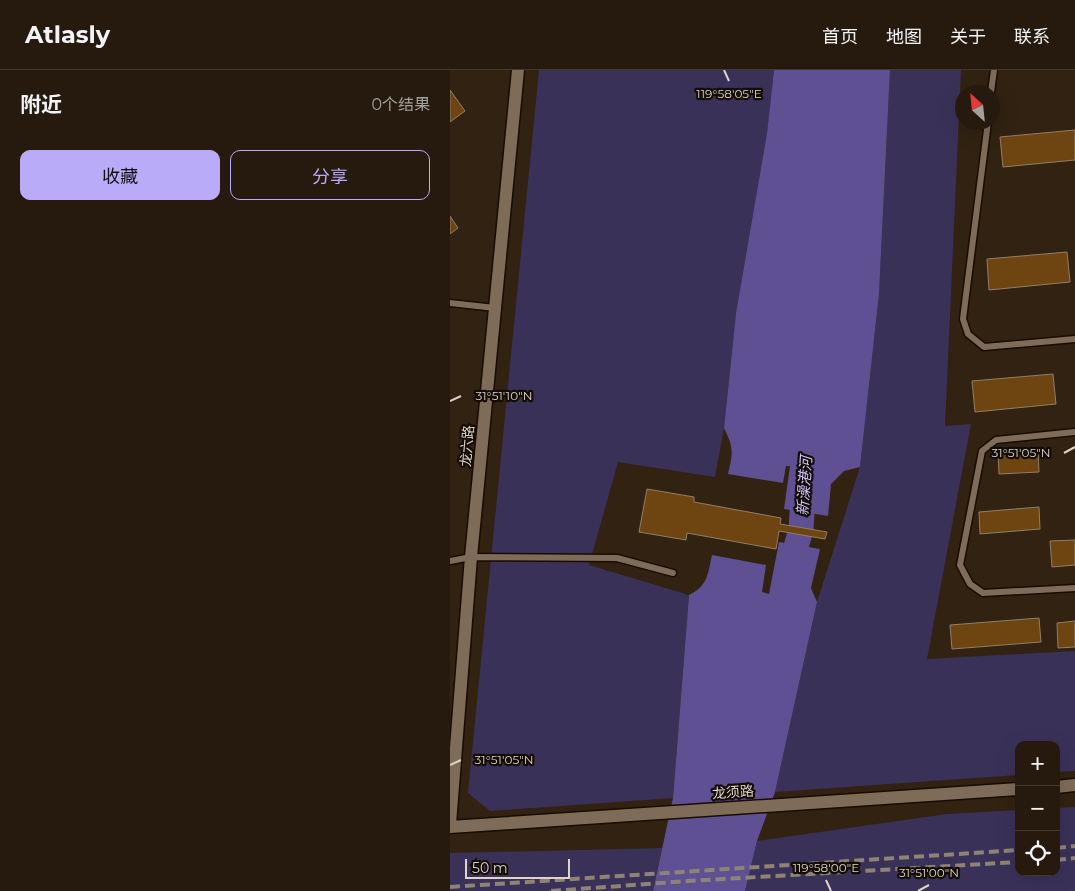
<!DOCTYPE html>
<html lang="zh">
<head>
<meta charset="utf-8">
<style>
	:root { --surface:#251a0d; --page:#2d2316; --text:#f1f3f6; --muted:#a3a19d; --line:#42382e; --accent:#b9abf7 }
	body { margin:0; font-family:Montserrat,"Noto Sans SC",sans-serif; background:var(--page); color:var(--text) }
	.controls { position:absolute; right:15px; bottom:15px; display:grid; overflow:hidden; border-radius:10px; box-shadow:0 5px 20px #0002 }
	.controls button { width:45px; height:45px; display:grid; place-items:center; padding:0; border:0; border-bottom:1px solid var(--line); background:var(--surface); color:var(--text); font:25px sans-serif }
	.compass { position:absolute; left:505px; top:15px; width:45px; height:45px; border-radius:50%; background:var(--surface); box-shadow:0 5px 20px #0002; rotate:333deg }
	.scale { position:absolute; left:15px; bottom:12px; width:105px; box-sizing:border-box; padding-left:5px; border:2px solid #ded4ca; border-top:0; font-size:14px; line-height:18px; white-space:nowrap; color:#ded4ca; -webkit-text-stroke:4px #140d06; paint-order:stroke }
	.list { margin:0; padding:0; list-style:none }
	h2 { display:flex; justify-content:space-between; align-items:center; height:65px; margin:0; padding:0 20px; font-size:21px }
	h2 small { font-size:16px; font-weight:400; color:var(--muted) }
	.actions { display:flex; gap:10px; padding:15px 20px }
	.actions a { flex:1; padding:11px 0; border:1px solid var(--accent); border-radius:10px; text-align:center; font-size:18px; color:var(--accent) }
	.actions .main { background:var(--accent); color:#111 }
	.icon { flex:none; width:28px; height:28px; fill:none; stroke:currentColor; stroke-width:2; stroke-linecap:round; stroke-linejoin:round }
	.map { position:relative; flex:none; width:625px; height:821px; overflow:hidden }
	header { display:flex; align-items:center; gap:30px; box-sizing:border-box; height:70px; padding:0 25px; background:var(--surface); border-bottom:1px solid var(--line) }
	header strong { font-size:24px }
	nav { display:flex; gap:28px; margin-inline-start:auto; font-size:18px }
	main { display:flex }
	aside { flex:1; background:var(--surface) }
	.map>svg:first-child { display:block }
</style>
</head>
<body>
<header>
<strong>Atlasly</strong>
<nav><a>首页</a><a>地图</a><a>关于</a><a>联系</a></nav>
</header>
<main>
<aside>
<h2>附近<small>0个结果</small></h2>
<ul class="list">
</ul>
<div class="actions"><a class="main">收藏</a><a>分享</a></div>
</aside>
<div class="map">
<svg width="625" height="821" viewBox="0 0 625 821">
	<rect width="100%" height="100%" fill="#312211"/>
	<path fill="#3a3158" d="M89,0h235l-7,63 -31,180 -12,115 -9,49 -97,-15 -29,103 100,30 -16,203 -183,13 -22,-18z
		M440,0h71l-16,356 26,-2 -44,235 148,-8v120l-19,1v-27h-37v30l-244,17 42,-190 43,-135 19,-173z
		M625,737v84h-330l12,-50 190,-27 72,-4v62h37v-64z
		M212,778l-9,43h-203v-38z"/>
	<path fill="#5f5094" d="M324,0h116l-11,224 -19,173 -16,4 -13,13 -3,32 -44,-7 6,-43h-4l-3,17 -55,-9c5,-21 6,-26 -4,-46l12,-115 31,-180z
		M329,472l41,7 -9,39 6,14 -42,190 -18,49 -12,50h-92l20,-93 16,-203c19,-9 19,-22 23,-40l54,10 -4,27 7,2z"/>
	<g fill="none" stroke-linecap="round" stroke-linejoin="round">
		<path stroke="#5f5094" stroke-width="25" d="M337,507l14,-47 3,-51"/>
	</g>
	<path fill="#6e4510" stroke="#917e6b" d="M0,20l15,21 -15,11z
		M625,60v30l-72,7 -3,-30z
		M0,146l8,12 -8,6z
		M617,182l3,30 -81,8 -2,-31z
		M603,304l3,30 -81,8 -3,-31z
		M588,380l1,22 -40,2 -1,-22z
		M197,419l47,8v5l87,16 -1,6 47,8 -2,7 -46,-8 -3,18 -89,-16 -1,7 -47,-8z
		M589,437l1,22 -60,5 -1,-22z
		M625,470v25l-23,2 -2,-26z
		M589,548l2,24 -89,7 -2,-24z
		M625,551v26l-17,1 -1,-25z"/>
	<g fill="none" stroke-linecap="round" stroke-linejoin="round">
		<defs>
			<path id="service" d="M541,22l3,-22
				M538,52l-25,197 5,15 16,13 91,-8
				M0,233l45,5
				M625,362l-79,8 -14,11 -22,114 10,19 13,9 92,-5
				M0,491l21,-4 146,1 56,15"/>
			<path id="tertiary" d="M606,717l19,-2
				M0,754l21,-267 47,-487
				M0,757l569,-38"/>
		</defs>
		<use href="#service" stroke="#190b00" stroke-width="9"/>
		<use href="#tertiary" stroke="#190b00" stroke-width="15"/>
		<use href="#service" stroke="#7e6c59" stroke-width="6"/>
		<use href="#tertiary" stroke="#7e6c59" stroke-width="12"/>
		<path stroke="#8f8376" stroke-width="4" stroke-dasharray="10 5" stroke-linecap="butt" d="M606,778l19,-2
			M606,790l19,-2
			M0,817l569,-37
			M101,821l137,-10 331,-19"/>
	</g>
	<path fill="none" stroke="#ded4ca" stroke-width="2" d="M274,0l5,11M0,331l11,-5M614,383l11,-6M0,695l11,-5M376,810l5,11M468,821l11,-6"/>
	<g text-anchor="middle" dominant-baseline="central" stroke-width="4.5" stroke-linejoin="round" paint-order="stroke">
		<g font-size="14" fill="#ded4ca" stroke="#140d06">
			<text transform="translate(17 376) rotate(-85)">龙六路</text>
			<text transform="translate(283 722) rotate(-4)">龙须路</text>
		</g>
		<g font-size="15" font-style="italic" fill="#cdc3fe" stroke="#140d06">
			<text transform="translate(354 416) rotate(-86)">新澡港河</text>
		</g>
	</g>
	<g font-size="12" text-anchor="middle" fill="#ded4ca" stroke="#140d06" stroke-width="4.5" stroke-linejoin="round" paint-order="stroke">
		<text x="279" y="28">119°58'05"E</text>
		<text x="54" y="330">31°51'10"N</text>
		<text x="571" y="387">31°51'05"N</text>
		<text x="54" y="694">31°51'05"N</text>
		<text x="376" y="802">119°58'00"E</text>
		<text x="479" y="807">31°51'00"N</text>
	</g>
</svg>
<div class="controls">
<button>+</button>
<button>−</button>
<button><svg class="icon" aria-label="locate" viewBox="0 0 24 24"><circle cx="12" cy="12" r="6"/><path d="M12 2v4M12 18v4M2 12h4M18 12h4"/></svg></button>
</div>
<svg class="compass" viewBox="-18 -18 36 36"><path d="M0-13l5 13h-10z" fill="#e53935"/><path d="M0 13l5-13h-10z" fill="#a3a19d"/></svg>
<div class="scale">50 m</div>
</div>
</main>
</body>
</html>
